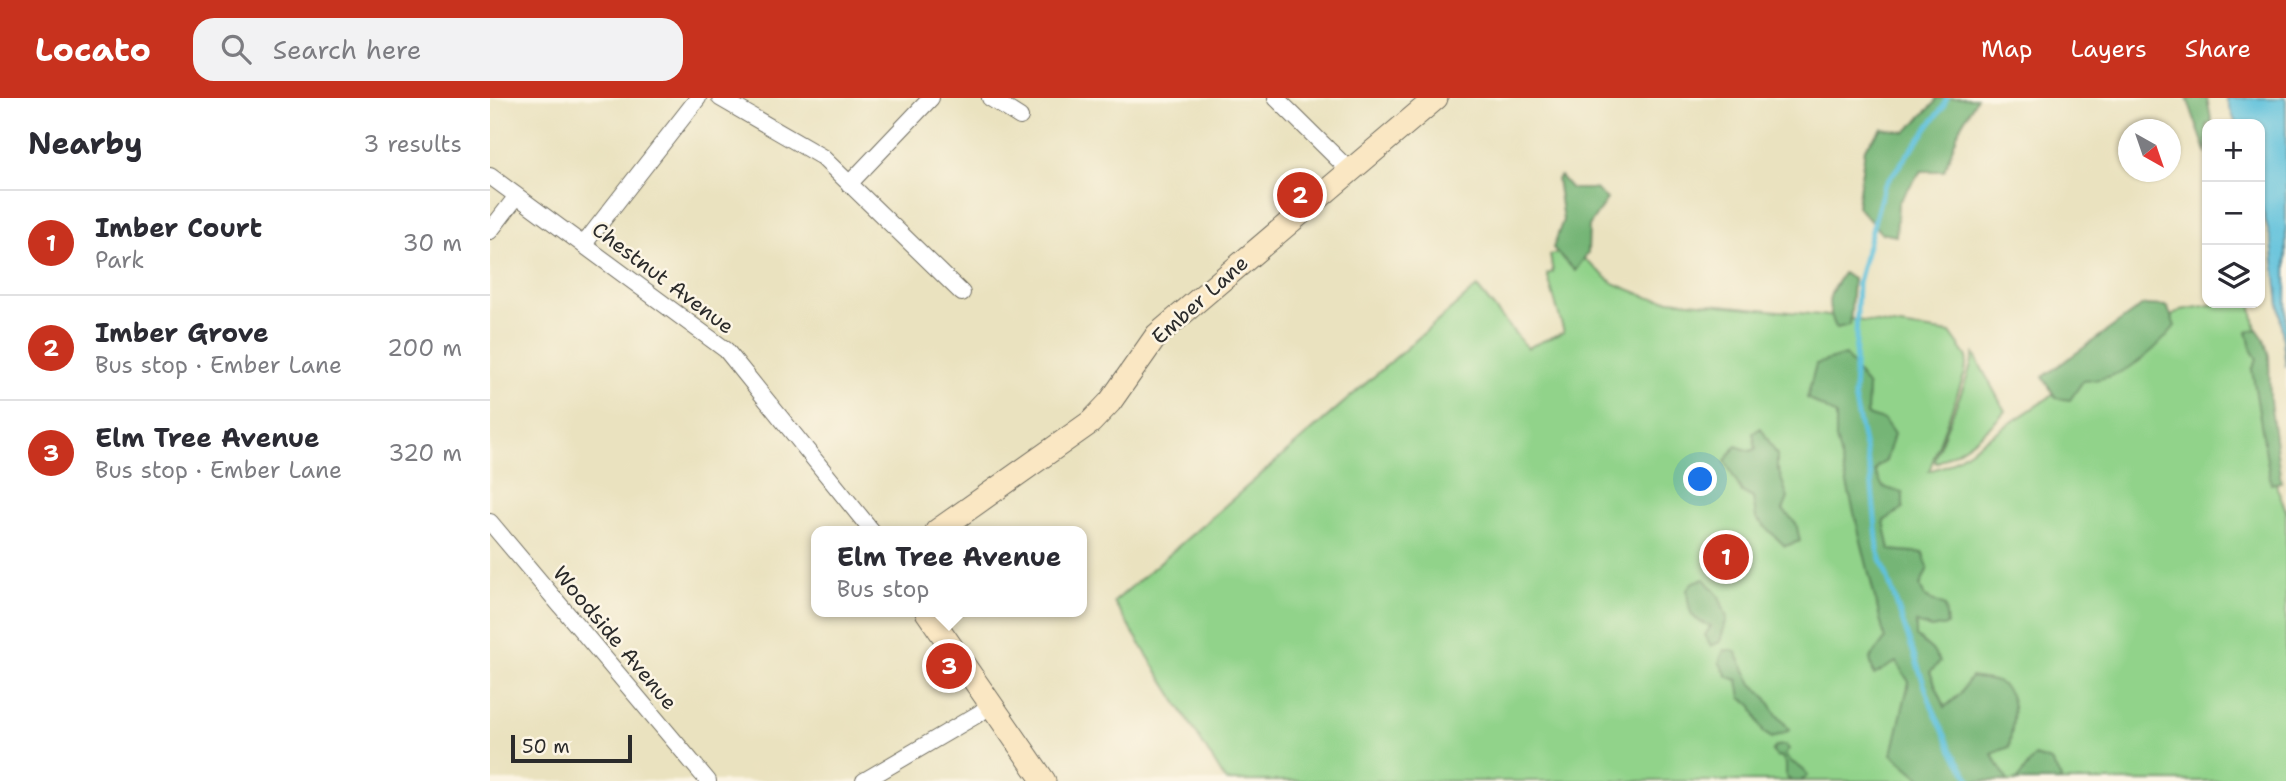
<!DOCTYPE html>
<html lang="en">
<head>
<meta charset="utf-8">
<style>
	:root { --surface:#fff; --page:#f2f2f3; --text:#2b2b33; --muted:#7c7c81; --line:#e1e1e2; --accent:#c8321e }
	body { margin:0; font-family:"Shantell Sans",sans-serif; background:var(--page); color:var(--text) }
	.controls { position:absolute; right:21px; top:21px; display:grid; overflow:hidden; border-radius:14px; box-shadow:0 2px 5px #0004 }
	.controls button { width:63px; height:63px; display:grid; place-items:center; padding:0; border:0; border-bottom:2px solid var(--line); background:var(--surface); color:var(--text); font:35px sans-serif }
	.compass { position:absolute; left:1628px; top:21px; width:63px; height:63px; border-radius:50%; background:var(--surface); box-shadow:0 2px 5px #0004; rotate:140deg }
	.scale { position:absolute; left:21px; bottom:18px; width:121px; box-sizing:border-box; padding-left:7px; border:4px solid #2b2b2b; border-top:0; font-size:19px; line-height:24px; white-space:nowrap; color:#2b2b2b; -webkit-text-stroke:5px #fcf5e5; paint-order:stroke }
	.you { position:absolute; left:1211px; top:382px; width:24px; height:24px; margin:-18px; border:5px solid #fff; border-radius:50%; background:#1a73e8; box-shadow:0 0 0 10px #1a73e833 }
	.badge { display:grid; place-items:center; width:46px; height:46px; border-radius:50%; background:var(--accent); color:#fff; font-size:23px; font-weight:700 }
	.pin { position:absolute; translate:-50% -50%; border:4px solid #fff; box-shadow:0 2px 7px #0006 }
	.popup { position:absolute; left:321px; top:428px; width:276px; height:91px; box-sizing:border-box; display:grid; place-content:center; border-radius:14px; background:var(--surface); filter:drop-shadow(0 2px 5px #0005); font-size:23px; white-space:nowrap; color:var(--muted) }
	.popup b { font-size:26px; color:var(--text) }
	.popup::after { content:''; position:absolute; left:50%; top:100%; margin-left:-14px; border:14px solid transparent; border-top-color:var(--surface) }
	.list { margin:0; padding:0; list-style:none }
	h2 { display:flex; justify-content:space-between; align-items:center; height:91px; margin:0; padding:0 28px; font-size:30px }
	h2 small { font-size:23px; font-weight:400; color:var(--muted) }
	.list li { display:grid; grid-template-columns:46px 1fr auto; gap:21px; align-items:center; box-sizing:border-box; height:105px; padding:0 28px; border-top:2px solid var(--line) }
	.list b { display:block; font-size:26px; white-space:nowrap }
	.list p { margin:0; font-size:23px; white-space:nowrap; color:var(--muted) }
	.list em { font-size:23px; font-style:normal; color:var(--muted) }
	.icon { flex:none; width:38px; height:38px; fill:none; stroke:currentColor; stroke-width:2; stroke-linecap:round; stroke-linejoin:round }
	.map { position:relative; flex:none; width:1796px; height:683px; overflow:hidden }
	header { display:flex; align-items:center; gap:42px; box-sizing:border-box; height:98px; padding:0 35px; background:var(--accent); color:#fff }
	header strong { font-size:33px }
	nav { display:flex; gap:38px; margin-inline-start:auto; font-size:24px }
	.search { width:490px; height:63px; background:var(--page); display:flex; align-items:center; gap:18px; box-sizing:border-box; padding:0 24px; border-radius:21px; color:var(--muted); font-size:26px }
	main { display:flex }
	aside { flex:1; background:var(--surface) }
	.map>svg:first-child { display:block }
</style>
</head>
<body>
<header>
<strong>Locato</strong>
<div class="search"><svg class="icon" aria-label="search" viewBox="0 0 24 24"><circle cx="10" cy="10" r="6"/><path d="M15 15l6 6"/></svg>Search here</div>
<nav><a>Map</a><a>Layers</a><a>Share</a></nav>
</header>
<main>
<aside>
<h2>Nearby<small>3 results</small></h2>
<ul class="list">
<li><span class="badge">1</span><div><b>Imber Court</b><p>Park</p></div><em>30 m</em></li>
<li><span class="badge">2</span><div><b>Imber Grove</b><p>Bus stop · Ember Lane</p></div><em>200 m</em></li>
<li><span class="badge">3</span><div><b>Elm Tree Avenue</b><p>Bus stop · Ember Lane</p></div><em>320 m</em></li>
</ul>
</aside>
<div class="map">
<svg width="1796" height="683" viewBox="0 0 1796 683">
	<rect width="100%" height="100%" fill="#fcf5e5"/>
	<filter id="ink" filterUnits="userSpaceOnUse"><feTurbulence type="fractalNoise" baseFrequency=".0143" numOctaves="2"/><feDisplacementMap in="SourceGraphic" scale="14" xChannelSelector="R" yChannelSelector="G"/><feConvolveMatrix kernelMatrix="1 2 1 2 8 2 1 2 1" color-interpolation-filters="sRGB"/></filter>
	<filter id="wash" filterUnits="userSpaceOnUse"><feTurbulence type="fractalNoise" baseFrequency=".00686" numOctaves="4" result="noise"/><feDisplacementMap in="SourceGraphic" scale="28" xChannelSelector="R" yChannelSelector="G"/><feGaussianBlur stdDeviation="1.57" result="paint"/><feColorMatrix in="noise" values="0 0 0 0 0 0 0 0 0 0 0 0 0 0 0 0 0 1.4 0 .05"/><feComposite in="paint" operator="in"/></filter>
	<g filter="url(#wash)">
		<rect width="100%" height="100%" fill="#eae2bf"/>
		<path fill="#91d38a" stroke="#5e7f5a" stroke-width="2" d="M1082,151l41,34 37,15 170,17 130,18 17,24 -2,16 -36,98 18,-6 234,-155 41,-7h29l11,59 15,126 9,23v270h-1060l-112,-179 363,-315 50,61 37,-16 -17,-58 6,-2 -3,-17z
			M1484,256l31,57c-19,23 -43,39 -69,52l-2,-3 33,-82z"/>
		<path fill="#74b576" stroke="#507050" stroke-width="2" d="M1446,0h41l-17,29 -16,44h-23l-23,32 -2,33 -15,-3 -24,-27 8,-58 17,-20 24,4 29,-29z
			M1697,0h20l5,26h-5v30z
			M1070,78l11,13h24l12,10 -18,27 -1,27 -13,18 -22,-23 10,-28 -6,-41z
			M1353,175l10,6 -3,46 -14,3c-11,-26 -9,-31 7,-55z
			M1653,207l24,1 8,20c-23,29 -54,54 -92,55l-13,19 -14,-2 -13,-21z
			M1767,231l7,10 5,17 1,45 11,81 -10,2 -19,-114 5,-11 -5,-8 -5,-19z
			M1355,257l23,32 -1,28 17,5 10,14 -8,27 -8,5 -3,6 8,15 20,6v15l-19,13 6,29 33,3 5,15 -8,18 5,11 20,9 2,19 -16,3 -15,-5v13l16,14 8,12 -10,10 15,35 14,-12 12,-18c8,2 21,2 28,6 22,13 13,45 10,64l-17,7 16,27h-84l-32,-27 17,-72 -13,-20 -22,13 -4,-16 15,-20 -49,-200v-24l-29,-17 9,-34z
			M1271,330l16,27v11l11,32 -5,12 13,13 4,18 -15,5 -29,-28 -3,-20 -11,-6 -17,-31 11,-15 14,5 6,-2 -3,-16z
			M1214,481l15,17 8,22 -7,24 -9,4 -6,-11 6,-9c-22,-6 -22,-15 -24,-36l6,-8z
			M1234,552l11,1 17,33 13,12 12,19 13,15 -18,8 -9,-6 -12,-28 -10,-6 -3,-18 -10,-3 -9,-15z
			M1295,647l4,4 -4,6c6,10 14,8 23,20l-7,6h-9l-6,-4v-13l-5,-8 -4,1 -5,-6 5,-5z
			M1545,658l16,5 10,17 -1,3h-46l4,-2z"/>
		<path fill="#5ec1dc" stroke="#447684" stroke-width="2" d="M1736,0h60v269l-14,-123 -12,-42v-78h-24z"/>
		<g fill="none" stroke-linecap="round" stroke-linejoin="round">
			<path stroke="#5ec1dc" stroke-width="5" d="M1457,0l-4,9 -59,79 -26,96 -4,115 17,79 7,74 53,154 21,47 19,30"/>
		</g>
	</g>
	<g filter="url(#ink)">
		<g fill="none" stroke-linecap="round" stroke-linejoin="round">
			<defs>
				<path id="minor" d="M230,0l102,59 140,136
					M500,0l30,19
					M786,0l74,73
					M0,78l236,174 146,181
					M359,86l82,-86
					M0,133l27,-35
					M94,146l114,-146
					M0,424l218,259
					M374,683l116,-68 12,-10"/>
				<path id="secondary" d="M447,433l154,-109 19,-20 47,-67 279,-237
					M437,514l117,169"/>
			</defs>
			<use href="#minor" stroke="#6e6b5f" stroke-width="18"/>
			<use href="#secondary" stroke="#6e6b5f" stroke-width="25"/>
			<use href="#minor" stroke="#fff" stroke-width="16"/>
			<use href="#secondary" stroke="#fae7c3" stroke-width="23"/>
		</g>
	</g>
	<g text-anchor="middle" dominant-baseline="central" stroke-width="5" stroke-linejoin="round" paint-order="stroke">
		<g font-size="21" fill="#2b2b2b" stroke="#fcf5e5">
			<text transform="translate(173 180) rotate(37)">Chestnut Avenue</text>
			<text transform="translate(710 202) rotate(-42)">Ember Lane</text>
			<text transform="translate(125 540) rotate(50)">Woodside Avenue</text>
		</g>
	</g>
</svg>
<div class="controls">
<button>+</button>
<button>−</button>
<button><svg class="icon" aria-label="layers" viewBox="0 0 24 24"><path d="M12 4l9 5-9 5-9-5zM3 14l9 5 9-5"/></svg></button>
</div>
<svg class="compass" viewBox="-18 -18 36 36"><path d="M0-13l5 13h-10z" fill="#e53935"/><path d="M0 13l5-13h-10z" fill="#7c7c81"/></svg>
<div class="scale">50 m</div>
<div class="you"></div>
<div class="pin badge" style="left:1236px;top:459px">1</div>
<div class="pin badge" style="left:810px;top:97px">2</div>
<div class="pin badge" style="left:459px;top:568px">3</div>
<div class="popup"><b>Elm Tree Avenue</b>Bus stop</div>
</div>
</main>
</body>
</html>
